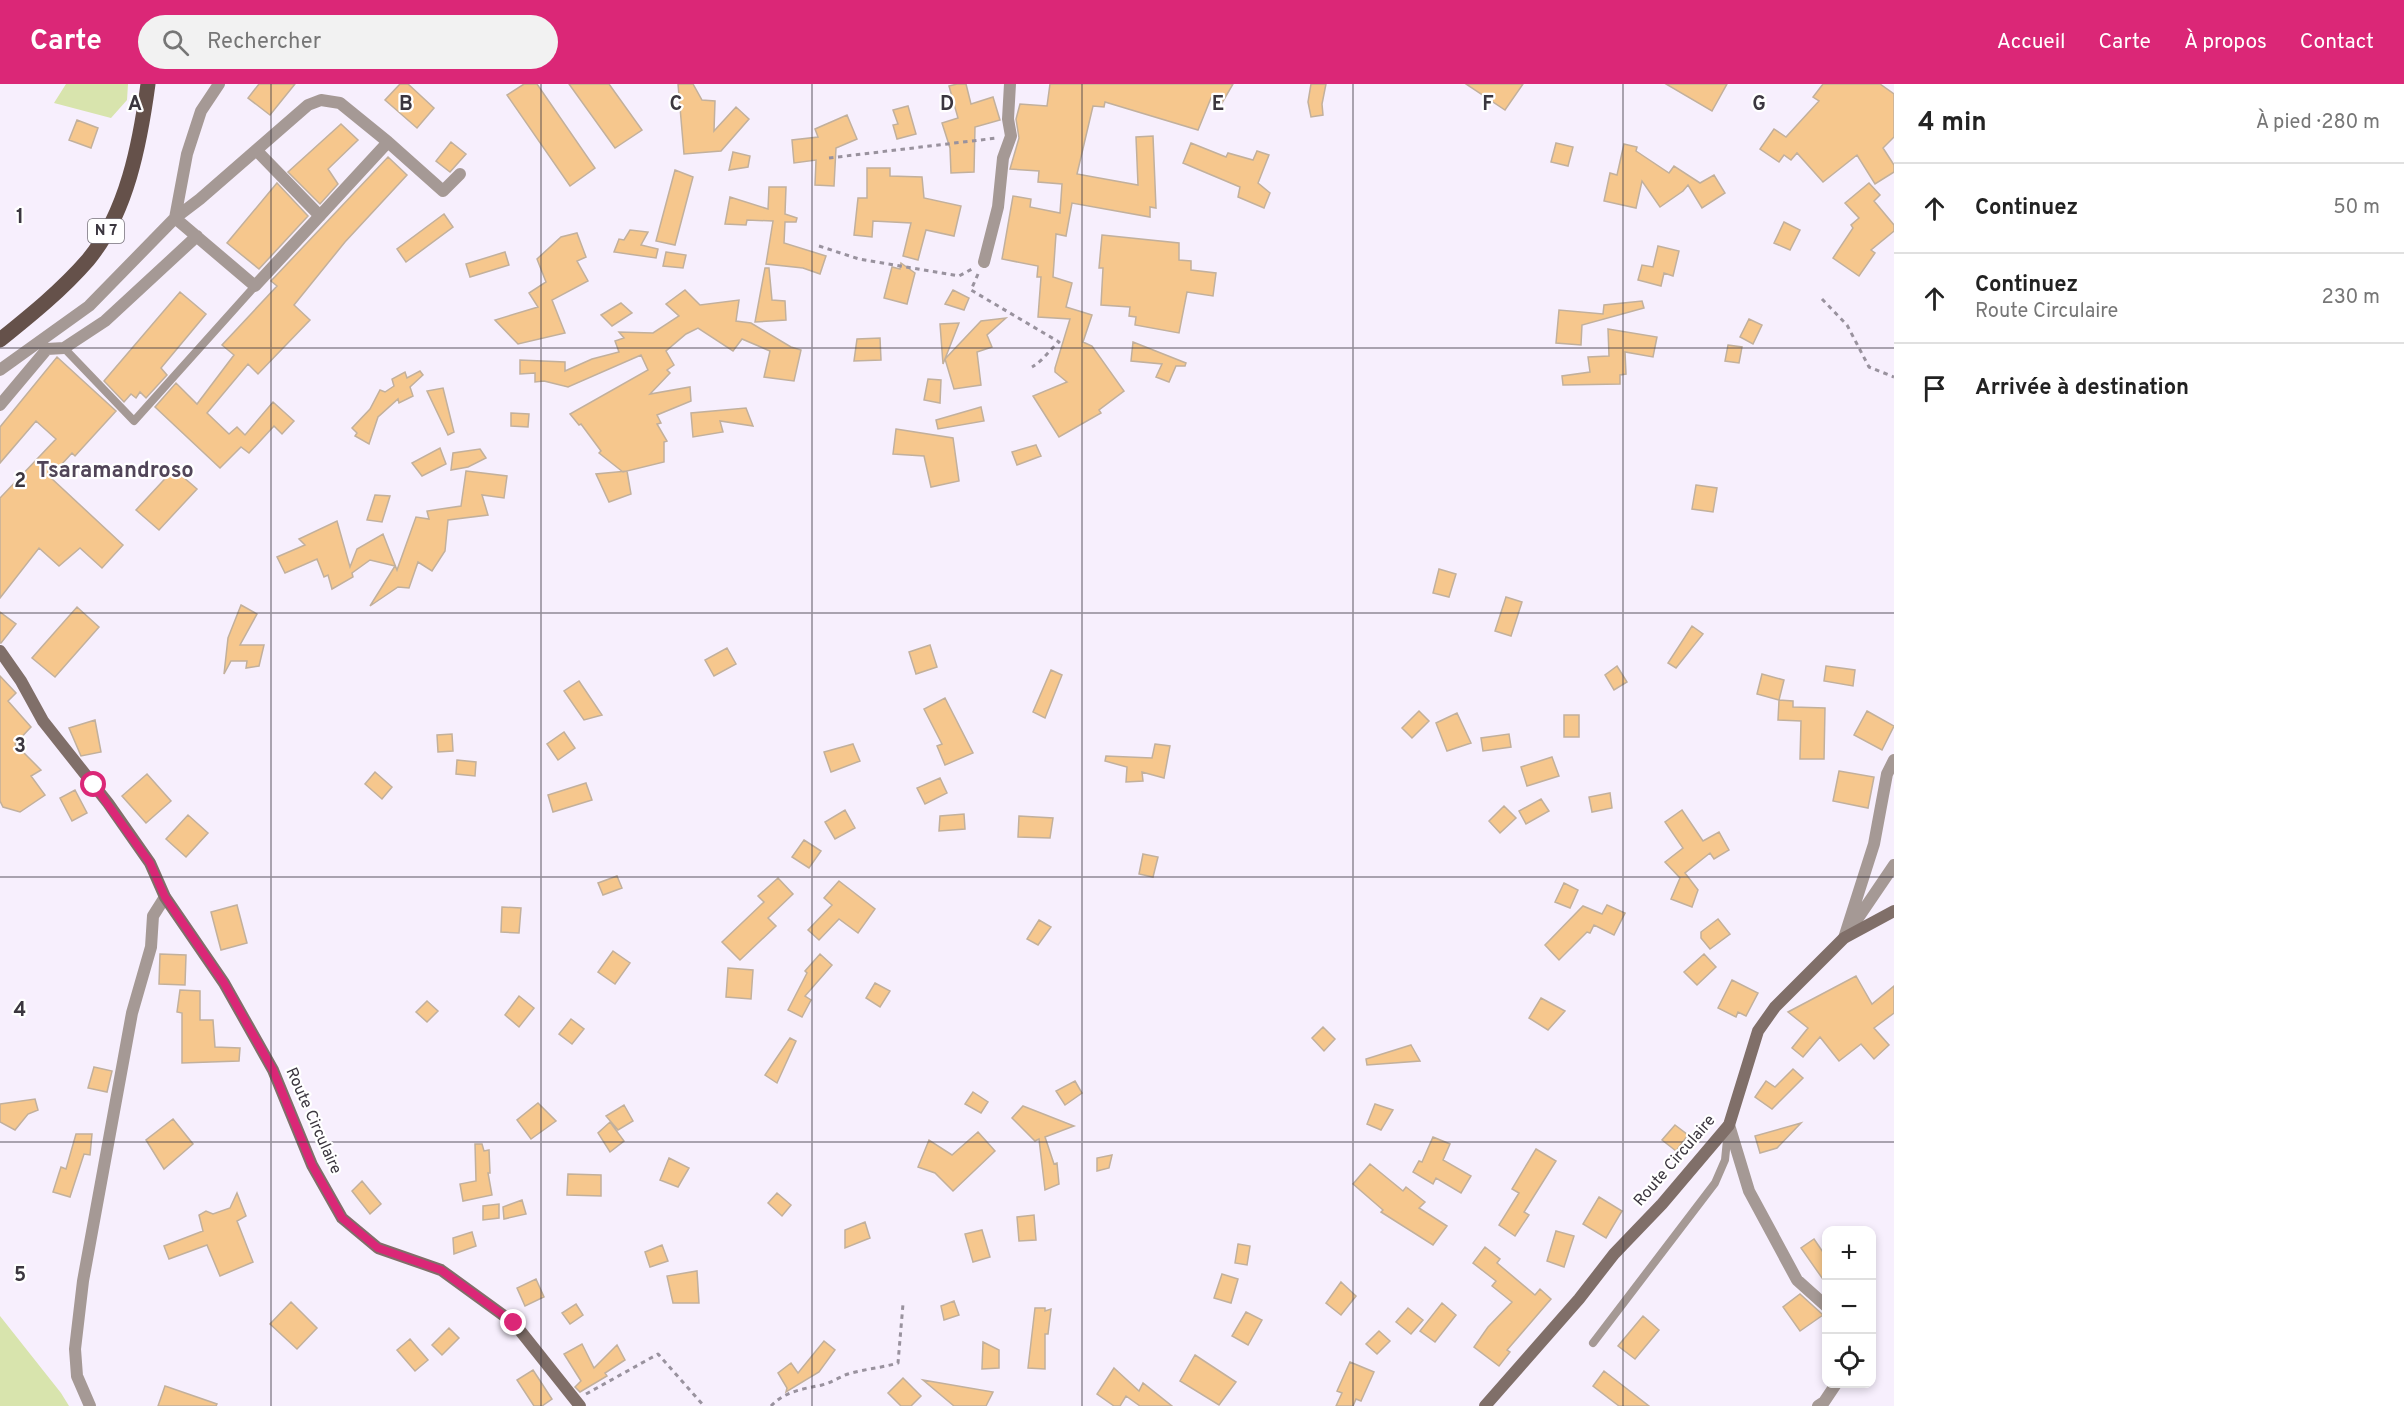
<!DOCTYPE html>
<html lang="fr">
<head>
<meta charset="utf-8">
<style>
	:root { --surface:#fff; --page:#f2f2f2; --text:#222; --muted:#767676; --line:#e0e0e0; --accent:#db2777 }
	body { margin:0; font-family:Overpass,sans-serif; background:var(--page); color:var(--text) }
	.controls { position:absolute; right:18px; bottom:18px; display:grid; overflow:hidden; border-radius:12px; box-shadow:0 3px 9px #0003 }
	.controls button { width:54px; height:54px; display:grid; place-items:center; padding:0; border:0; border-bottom:2px solid var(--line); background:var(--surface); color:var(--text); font:30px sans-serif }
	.stop { position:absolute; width:18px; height:18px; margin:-14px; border:4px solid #db2777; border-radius:50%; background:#fff }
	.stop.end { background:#db2777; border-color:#fff; box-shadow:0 2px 6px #0008 }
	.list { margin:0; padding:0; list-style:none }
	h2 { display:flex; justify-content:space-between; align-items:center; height:78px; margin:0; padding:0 24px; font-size:26px }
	h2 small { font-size:20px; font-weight:400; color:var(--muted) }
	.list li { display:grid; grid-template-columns:39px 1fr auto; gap:18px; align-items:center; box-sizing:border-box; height:90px; padding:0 24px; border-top:2px solid var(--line) }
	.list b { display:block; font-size:22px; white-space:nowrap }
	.list p { margin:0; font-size:20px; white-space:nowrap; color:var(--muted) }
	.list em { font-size:20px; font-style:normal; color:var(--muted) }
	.icon { flex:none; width:33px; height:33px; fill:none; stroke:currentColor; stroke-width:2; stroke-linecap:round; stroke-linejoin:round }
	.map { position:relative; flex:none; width:1894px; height:1322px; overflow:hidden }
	header { display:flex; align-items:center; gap:36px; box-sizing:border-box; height:84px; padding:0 30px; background:var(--accent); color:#fff }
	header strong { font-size:28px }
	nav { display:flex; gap:33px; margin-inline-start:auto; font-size:21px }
	.search { width:420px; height:54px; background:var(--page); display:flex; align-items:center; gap:15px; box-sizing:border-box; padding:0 21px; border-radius:33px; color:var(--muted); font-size:22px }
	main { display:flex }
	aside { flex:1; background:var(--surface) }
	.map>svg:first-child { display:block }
</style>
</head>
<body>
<header>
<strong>Carte</strong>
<div class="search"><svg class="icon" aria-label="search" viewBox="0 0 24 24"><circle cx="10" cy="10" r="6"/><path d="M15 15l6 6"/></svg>Rechercher</div>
<nav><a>Accueil</a><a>Carte</a><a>À propos</a><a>Contact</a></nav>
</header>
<main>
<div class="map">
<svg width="1894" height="1322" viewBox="0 0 1894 1322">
	<rect width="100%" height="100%" fill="#f7effd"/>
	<path fill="#d8e4ad" d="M66,0h62l-1,16 -16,18 -57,-15z
		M0,1232l61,77 8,13h-69z"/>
	<path fill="#f6c78d" stroke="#c2b09c" stroke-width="1.5" d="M259,0h36l-25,31 -22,-17z
		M400,0h8l26,24 -17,20 -32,-28z
		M524,0h13l58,84 -25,18 -63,-91z
		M569,0h40l33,46 -27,18z
		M678,0h15l9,16 13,1 -1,30 22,-24 13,12 -28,32 -37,3z
		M957,0h9l5,20 22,-7 7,23 -25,7 -1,45 -23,1 -1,-25 -8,-25 16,-5 -9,-32z
		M1050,0h183l-11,19 -11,-5 -13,32 -93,-28 -1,5 -11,-1 -16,68 61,11 -2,-48 17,-1 3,72 -6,-1v10l-78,-14 -6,33 -10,-2 -3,43 19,6 -6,24 26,8 -9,27 9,4 32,45 -25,19 2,3 -42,24 -26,-41 34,-14 -12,-10v-4l15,-49 -32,-2 3,-40h-4l1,-11 -36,-7 11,-63 18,3 -1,8 30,6 2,-29 -24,-2 1,-11 -29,-2 9,-31 -3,-19 4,-15 27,2z
		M1311,0h15l-4,20 1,11 -12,2 -3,-15z
		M1466,0h57l-18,26z
		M1666,0h61l-15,27z
		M1823,0h57l14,10v43l-11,11 11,17v7l-19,12 -18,-29 -34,27 -26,-29 -6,7 -7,-5 -5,7 -19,-13 14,-20 12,8 33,-36 -6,-4z
		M908,22l8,28 -19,5 -4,-14 5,-1 -5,-14z
		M847,31l10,24 -21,9 -2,38 -19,-1 1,-25 -22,3 -2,-23 26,-3 -3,-8z
		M77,36l21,8 -7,20 -22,-8z
		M341,40l17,16 -30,29 10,15 -18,20 -32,-32z
		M451,58l15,12 -16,18 -14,-11z
		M1191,59l35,14 2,-4 25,7 4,-9 12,4 -11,28 12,10 -6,15 -26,-11 2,-10 -57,-24z
		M1556,59l17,4 -5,19 -17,-4z
		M1624,60l13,3 -1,4 33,22 5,-7 26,17 14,-8 11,18 -23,15 -14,-23 -5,6 -23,16 -18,-26 -6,27 -32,-7 6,-28 7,2z
		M733,68l17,4 -2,11 -19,3z
		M388,73l19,18 -62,67 -51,63 16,15 -52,54 -10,-10 -41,49 22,21 8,-7 8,8 28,-33 21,19 -12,13 -8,-8 -25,27 -8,-6 -21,21 -65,-61 21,-24 21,21 37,-49 -12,-10 55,-59 -6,-5z
		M867,84h23v8l32,1 2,21 37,8 -7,30 -28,-6 -8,30 -15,-4 8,-33 -38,-2 -1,16 -18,-2 4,-37h9z
		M675,86l18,7 -18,68 -19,-4z
		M277,99l31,33 -49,53 -32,-26z
		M1869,99l11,12 -6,6 20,24v6l-23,19 4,3 -16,23 -26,-18 20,-30 -2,-3 8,-7 -14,-15z
		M769,103h17l-1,27 12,4 -1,4h-11l-1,21 42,13 -6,18 -17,-6 -37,-4 7,-43 -26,-1 -1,5 -21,-1 5,-27 38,12z
		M444,130l9,13 -47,35 -9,-13z
		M1784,138l16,8 -10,20 -16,-7z
		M630,146l18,2 -7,13 17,4 -2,9 -42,-6 5,-13 5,1z
		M577,149l9,24 -9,4 11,20 -36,19 13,33 -47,11 -23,-24 43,-13 -9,-14 17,-11 -9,-23 24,-22z
		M1102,151l77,8v17l12,1v9l25,3 -3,23 -26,-4 -8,41 -44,-8 1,-8 -7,-1 1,-9 -29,-2 2,-37h-4z
		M1658,162l21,5 -6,25 -9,-3 -3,13 -23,-6 4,-15 11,2z
		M505,168l4,13 -39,12 -4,-13z
		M666,168l20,3 -3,13 -20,-2z
		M901,179l14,10 -8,31 -23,-6 8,-31 8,2z
		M765,184h4l3,32 13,1 1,19 -31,2z
		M685,206l15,15 39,-5 -3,21 15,2 40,24 10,3 -7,31 -30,-4 6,-26 -28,-12 -9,12 -35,-23 -12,6 -20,17 8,14 -7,5 3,3 -20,21 40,-7 1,14 -34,14 4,8 -4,1 10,17 -3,1v20l-41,10 -24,-19 2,-2 -20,-27 -2,1 -9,-11 78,-44 -7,-15 -73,32 -24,-6 -9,1v-9l-15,1v-14l45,2v9l27,-12 27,-7 -4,-11 9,-3 -5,-6 34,1 26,-17 -13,-12z
		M953,206l16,8 -5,12 -19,-6z
		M180,208l26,22 -45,54 6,7 -21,23 -6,-6 -4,6 -5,-4 -7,8 -20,-21z
		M1642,217l2,7 -62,17 -1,20 -25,-2 3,-33 44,4 1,-9z
		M621,219l11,10 -20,13 -11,-11z
		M1006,234l-19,17 5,12 -15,5 4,33 -27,4 -9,-30 36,-38z
		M1749,235l13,6 -9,19 -13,-7z
		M959,239l-16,41 -3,-40z
		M1608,245l49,8 -4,20 -28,-5 1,22 -6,1v9l-57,1 -1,-9 28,-4 -2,-15 21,-1z
		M880,254l1,22 -27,1 3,-22z
		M1133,258l53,21 -1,3h-9l-7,16 -13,-5 6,-13 -31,-3z
		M1728,261l14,2 -3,16 -14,-2z
		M57,273l59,54 -41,45 -3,-3 -22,24 73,68 -21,23 -22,-20 -21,18 -20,-18 -39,50v-100l56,-59 -20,-18 -36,42v-36z
		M420,287l3,4 -13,12 3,9 -14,7 -1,-4 -20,18 -9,27 -14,-8 2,-3 -5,-5 18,-19 10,-19 5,2 9,-6 -2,-7 13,-7 2,6z
		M928,295l13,1 -1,23 -16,-3z
		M443,304l11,44 -6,3 -21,-44z
		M981,323l3,14 -46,8 -2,-9z
		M746,324l7,18 -33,-5 3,11 -30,5 -2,-24z
		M511,329l18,1 -1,13 -17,-1z
		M896,345l57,9 6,43 -28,6 -7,-31 -31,-2z
		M1036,361l5,11 -24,9 -5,-13z
		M440,364l6,16 -24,12 -10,-13z
		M480,365l6,9 -18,9 -17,3 2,-17z
		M174,385l23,20 -38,41 -23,-20z
		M466,387l41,5 -3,22 -22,-3 6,20 -40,5 -3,31 -13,20 -14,-9 -9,26 -11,-1 -28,19 25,-40 -25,-6 -18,13 1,4 -21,12 -4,-14 -4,2 -7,-18 -32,14 -8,-16 28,-12 -6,-6 38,-18 13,46 7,-18 26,-15 14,36 19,-53 13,2 -2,-8 34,-5z
		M627,387l4,23 -22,8 -13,-28z
		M1696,401l21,3 -4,24 -21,-3z
		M375,411l15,1 -8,26 -15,-2z
		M1439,485l17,5 -7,23 -16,-4z
		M1506,513l16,5 -11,34 -16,-5z
		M241,521l16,9 -17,31h24l-5,21 -13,2 1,-7h-16l-7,13 4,-36z
		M77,523l22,20 -44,50 -23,-19z
		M0,528l16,12 -15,19h-1z
		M1692,542l11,8 -27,34 -8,-5z
		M930,561l7,22 -21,7 -7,-22z
		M727,564l9,16 -22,12 -9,-16z
		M1617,582l10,16 -13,8 -9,-15z
		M1826,582l29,4 -2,16 -29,-5z
		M1051,586l11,5 -17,43 -12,-6z
		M1762,590l22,6 -5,20 -22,-6z
		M0,592l16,17 -8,8 23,26 -16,17 26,26 -10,6 14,19 -25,17 -17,-5 -3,-6z
		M579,597l23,34 -18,5 -20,-29z
		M945,614l28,55 -28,12 -8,-19 5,-2 -18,-35z
		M1779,616l14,1v6l32,1 -1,51h-24l1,-38 -23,-1z
		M1419,627l10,10 -17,17 -10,-10z
		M1867,627l27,15 -12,24 -28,-15z
		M1457,629l14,30 -24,8 -11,-28z
		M1564,631h15v22h-15z
		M95,636l6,32 -20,4 -12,-28z
		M564,648l11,16 -17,12 -11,-16z
		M452,650l1,17 -15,1 -1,-17z
		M1509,650l2,13 -28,4 -2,-13z
		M853,660l7,17 -29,11 -7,-20z
		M1155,660l15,2 -6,32 -22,-6 1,9 -17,1 1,-15 -22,-6 1,-5 46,2z
		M1552,673l7,19 -32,10 -6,-19z
		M457,676l19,2 -1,14 -19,-2z
		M1839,687l35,6 -6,31 -35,-7z
		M375,688l17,15 -10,12 -17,-15z
		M147,690l24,27 -25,22 -24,-27z
		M940,694l7,15 -22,11 -8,-16z
		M586,699l6,17 -39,12 -5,-17z
		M75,706l12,23 -15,8 -12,-23z
		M1610,709l2,15 -20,4 -3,-15z
		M1541,715l8,12 -23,13 -7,-13z
		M1504,722l12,12 -16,15 -11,-12z
		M845,726l10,18 -20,11 -10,-17z
		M1682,726l21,31 16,-9 10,18 -15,9 -4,-6 -25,20 13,17 -6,17 -21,-8 9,-21 -15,-16 18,-14 -18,-26z
		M964,730l1,15 -26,2 1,-15z
		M188,731l20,18 -22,24 -20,-18z
		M1019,732l34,2 -3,20 -32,-1z
		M804,756l17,11 -12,17 -17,-11z
		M1143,770l15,3 -5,20 -14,-3z
		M617,792l5,12 -19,7 -5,-12z
		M778,794l15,16 -25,24 8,8 -36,34 -18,-18 42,-40 -6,-6z
		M839,797l36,28 -17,24 -19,-14 -20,21 -11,-10 24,-25 -8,-7z
		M1564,799l14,7 -8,18 -15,-6z
		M237,821l10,38 -26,7 -10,-38z
		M1607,821l18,8 -11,22 -20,-10 -4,8 -3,-1 -28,28 -14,-15 38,-39 19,8z
		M502,823l19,1 -2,25 -18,-1z
		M1718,835l12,15 -20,15 -9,-11v-6z
		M1039,836l12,7 -13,18 -11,-6z
		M613,867l17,12 -15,21 -17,-12z
		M160,870l26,1 -1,30 -26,-1z
		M820,870l12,11 -27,31 6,4 -9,17 -14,-7 19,-37 -2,-2z
		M1704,870l12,13 -19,18 -13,-13z
		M728,884l25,2 -2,29 -25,-2z
		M1856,892l16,28 22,-18v27l-20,15 15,17 -15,14 -13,-15 -22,17 -19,-24 -17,20 -11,-9 16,-20 -20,-16z
		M1732,896l26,13 -12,23 -8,-4 -2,5 -18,-9z
		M875,899l15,8 -10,16 -14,-9z
		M180,906l20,1v29h13l2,27 25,1 -1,13 -57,2v-50l-5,-1z
		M519,912l15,12 -15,19 -14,-12z
		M1541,914l24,13 -17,19 -19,-12z
		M427,917l11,10 -11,11 -11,-10z
		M571,935l13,10 -12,15 -13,-10z
		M1323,943l12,12 -11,12 -12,-13z
		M790,954l6,3 -19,42 -12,-8z
		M1411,961l9,16 -53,4 -1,-6z
		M94,983l18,4 -5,21 -19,-4z
		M1793,985l10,9 -31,31 -17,-12 11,-16 9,6z
		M1075,997l7,12 -17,12 -9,-14z
		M973,1008l15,10 -7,11 -16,-9z
		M35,1015l3,11 -10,4 -13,16 -15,-8v-18z
		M538,1019l18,18 -25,18 -14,-19z
		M1375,1020l18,6 -12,20 -14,-6z
		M624,1021l9,16 -15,9 -12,-14z
		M1023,1022l51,20 -29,11 9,27 3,-1 2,21 -14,6 -6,-51 -4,2 -23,-23z
		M173,1035l20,25 -29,25 -18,-29z
		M610,1038l14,19 -14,11 -12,-19z
		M1801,1039l-24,25 -17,5 -5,-17z
		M1675,1041l13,10 -12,16 -14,-11z
		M978,1048l17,19 -42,40 -18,-18 -17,-6 11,-27 23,15z
		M76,1050h16l-2,21 -6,-1 -14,43 -17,-5 8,-25 5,2z
		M1433,1053l17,7 -7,16 28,16 -10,17 -25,-15 -3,6 -20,-12 6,-11 3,1z
		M475,1060h7l2,7 5,-1 1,23h-2l4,22 -29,6 -3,-17 16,-3z
		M1536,1065l20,12 -32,51 5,3 -14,21 -16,-11 20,-32 -7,-4z
		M1112,1071l-3,13 -12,3v-13z
		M669,1074l20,10 -11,19 -18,-7z
		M1370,1080l33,27 3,-4 19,15 -6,6 28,18 -14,19 -52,-33 2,-2 -30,-26z
		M568,1090l33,1v21l-34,-1z
		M362,1097l19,23 -11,10 -18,-23z
		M237,1109l9,23 -9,5 16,41 -33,14 -13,-31 -38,14 -5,-13 39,-15 -4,-16 7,-4 7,3 17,-6z
		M777,1109l14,12 -9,11 -14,-13z
		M1599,1113l23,14 -16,27 -23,-14z
		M522,1116l4,14 -22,5 -1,-12z
		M499,1120v14l-16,2v-14z
		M1034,1131l2,25 -17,1 -2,-24z
		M865,1138l5,16 -25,10v-18z
		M982,1146l8,27 -17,5 -8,-28z
		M1556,1147l18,5 -10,31 -17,-6z
		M472,1148l4,14 -22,8 -1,-16z
		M1814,1155l13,19v27l-26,-37z
		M1238,1160l12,2 -3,19 -12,-2z
		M662,1161l6,16 -18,6 -5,-15z
		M1485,1163l15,12 -3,4 38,32 5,-6 11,10 -44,51 3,2 -11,14 -25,-19 14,-20 24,-25 -20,-16 4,-5 -23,-18z
		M697,1187l2,32h-26l-6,-27z
		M1222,1190l16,5 -7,24 -17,-5z
		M536,1195l8,18 -19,9 -8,-18z
		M1341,1198l15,14 -15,19 -15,-12z
		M1800,1210l23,21 -23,16 -17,-24z
		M954,1217l5,14 -15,5 -3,-14z
		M291,1218l26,26 -20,21 -27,-25z
		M1442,1219l14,12 -21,27 -15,-11z
		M576,1220l7,11 -13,9 -8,-11z
		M1035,1224h10v3l6,-2 -3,25h-3v35l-17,-1z
		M1408,1224l15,12 -12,14 -15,-12z
		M1246,1228l16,8 -14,25 -16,-9z
		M1643,1232l16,14 -24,29 -17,-13z
		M449,1244l10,10 -17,17 -10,-10z
		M1379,1247l11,10 -13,13 -11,-10z
		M410,1255l18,21 -13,11 -18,-21z
		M824,1257l11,9 -16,22 -33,20 1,-4 -9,-15 13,-10 7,10z
		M983,1258l16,8v18l-17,1z
		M582,1260l12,24 23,-23 8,15 -20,13 2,3 -27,16 -5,-5 6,-6 -17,-27z
		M1195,1271l41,27 -17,23 -39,-24z
		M1350,1278l24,10 -13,29 -5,-2 -3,7h-17l6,-13 -5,-2z
		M1114,1284l25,23 4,-8 29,23h-32l-14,-10 -6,10h-6l-17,-12z
		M533,1286l19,29 -10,7h-8l-17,-26z
		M1604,1287l45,35h-30l-26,-20z
		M903,1294l18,18 -10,10h-10l-13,-13z
		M923,1296l70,12 -7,14h-32z
		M165,1302l52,18 -1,2h-58z"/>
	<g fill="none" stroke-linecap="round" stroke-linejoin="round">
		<path stroke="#99929e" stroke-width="3" stroke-dasharray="4.5 4.5" stroke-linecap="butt" d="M829,74l168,-20
			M819,162l40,13 100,17 13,-7
			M978,190l-7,16 88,52c-10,8 -15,18 -27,25
			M1822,215l25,26 22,42 25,10
			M586,1310l72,-40 46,52
			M771,1322c14,-15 32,-17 51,-21 9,-2 17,-8 26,-11 16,-5 33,-6 50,-11l5,-59"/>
		<path stroke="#a59995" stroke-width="8" d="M64,264l70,73 121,-135
			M1593,1259l122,-160 10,-23 3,-30"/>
		<path stroke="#a59995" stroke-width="12" d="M388,58l55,49 17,-17
			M256,66l64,66
			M175,134l12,-64 14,-43 18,-27
			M984,178l14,-55 5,-49 8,-22 -3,-17 2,-35
			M0,286l89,-64 86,-88 25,-19 108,-94 13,-5 19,3 48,39 -133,144 -80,-68
			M0,321l47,-56 17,-1 41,-27 92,-85
			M1852,843l42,-62
			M1844,854l30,-94 13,-70 7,-14
			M1729,1041l20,66 48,89 29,26
			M90,1322l-13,-30 -2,-27 8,-68 49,-268 19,-66 2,-31 12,-19
			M1818,1322l6,-4 12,-18"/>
		<path stroke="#806f69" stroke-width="12" d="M0,567l21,30 22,40 65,82 42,60 15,34 59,86 49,87 39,95 30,53 36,30 63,22 73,53 66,83
			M1485,1322l94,-107 35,-45 48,-50 67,-79 29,-94 17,-24 69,-69 50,-27"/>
		<path stroke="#65514a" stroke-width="15" d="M0,256c31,-25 62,-50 88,-80 39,-47 52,-117 60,-176"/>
	</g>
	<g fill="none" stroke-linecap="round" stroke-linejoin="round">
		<path stroke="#db2777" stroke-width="8" d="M94,701l56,78 15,34 59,86 49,87 39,95 30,53 36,30 63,22 73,53"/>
	</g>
	<path fill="none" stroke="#3b363f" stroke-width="1.5" stroke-opacity="0.55" d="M271,0v1322M541,0v1322M812,0v1322M1082,0v1322M1353,0v1322M1623,0v1322M0,264h1894M0,529h1894M0,793h1894M0,1058h1894"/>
	<g text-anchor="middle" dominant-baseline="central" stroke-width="4.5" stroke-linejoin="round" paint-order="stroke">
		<rect fill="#fff" stroke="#767279" stroke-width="1.5" x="88" y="135" width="36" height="24" rx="4.5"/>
		<g font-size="15" font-weight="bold" fill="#3b363f">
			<text x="106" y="147">N 7</text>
		</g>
		<g font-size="16" fill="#3b363f" stroke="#fff">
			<text transform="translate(313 1037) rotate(66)">Route Circulaire</text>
			<text transform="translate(1675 1077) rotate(-49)">Route Circulaire</text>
		</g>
		<g font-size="22" font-weight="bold" fill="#514558" stroke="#fff">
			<text x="115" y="387">Tsaramandroso</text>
		</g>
	</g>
	<g font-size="20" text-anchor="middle" font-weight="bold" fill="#3b363f" stroke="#fff" stroke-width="4.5" stroke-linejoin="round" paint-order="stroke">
		<text x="135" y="26">A</text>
		<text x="406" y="26">B</text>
		<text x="676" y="26">C</text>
		<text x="947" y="26">D</text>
		<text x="1218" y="26">E</text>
		<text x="1488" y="26">F</text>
		<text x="1759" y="26">G</text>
		<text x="20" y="139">1</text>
		<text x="20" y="403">2</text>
		<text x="20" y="668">3</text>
		<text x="20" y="932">4</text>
		<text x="20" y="1197">5</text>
	</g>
</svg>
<div class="controls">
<button>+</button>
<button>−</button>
<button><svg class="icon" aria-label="locate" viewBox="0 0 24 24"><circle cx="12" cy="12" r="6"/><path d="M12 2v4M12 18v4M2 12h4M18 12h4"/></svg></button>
</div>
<div class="stop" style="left:94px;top:701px"></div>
<div class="stop end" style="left:514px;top:1239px"></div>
</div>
<aside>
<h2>4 min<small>À pied · 280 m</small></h2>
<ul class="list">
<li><svg class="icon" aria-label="ahead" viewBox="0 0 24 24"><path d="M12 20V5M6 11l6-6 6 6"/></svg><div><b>Continuez</b></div><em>50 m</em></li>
<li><svg class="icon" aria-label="ahead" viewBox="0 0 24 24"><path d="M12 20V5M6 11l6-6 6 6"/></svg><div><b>Continuez</b><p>Route Circulaire</p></div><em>230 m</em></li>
<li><svg class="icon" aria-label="arrive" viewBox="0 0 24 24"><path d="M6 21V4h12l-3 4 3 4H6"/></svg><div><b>Arrivée à destination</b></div></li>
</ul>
</aside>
</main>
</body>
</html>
